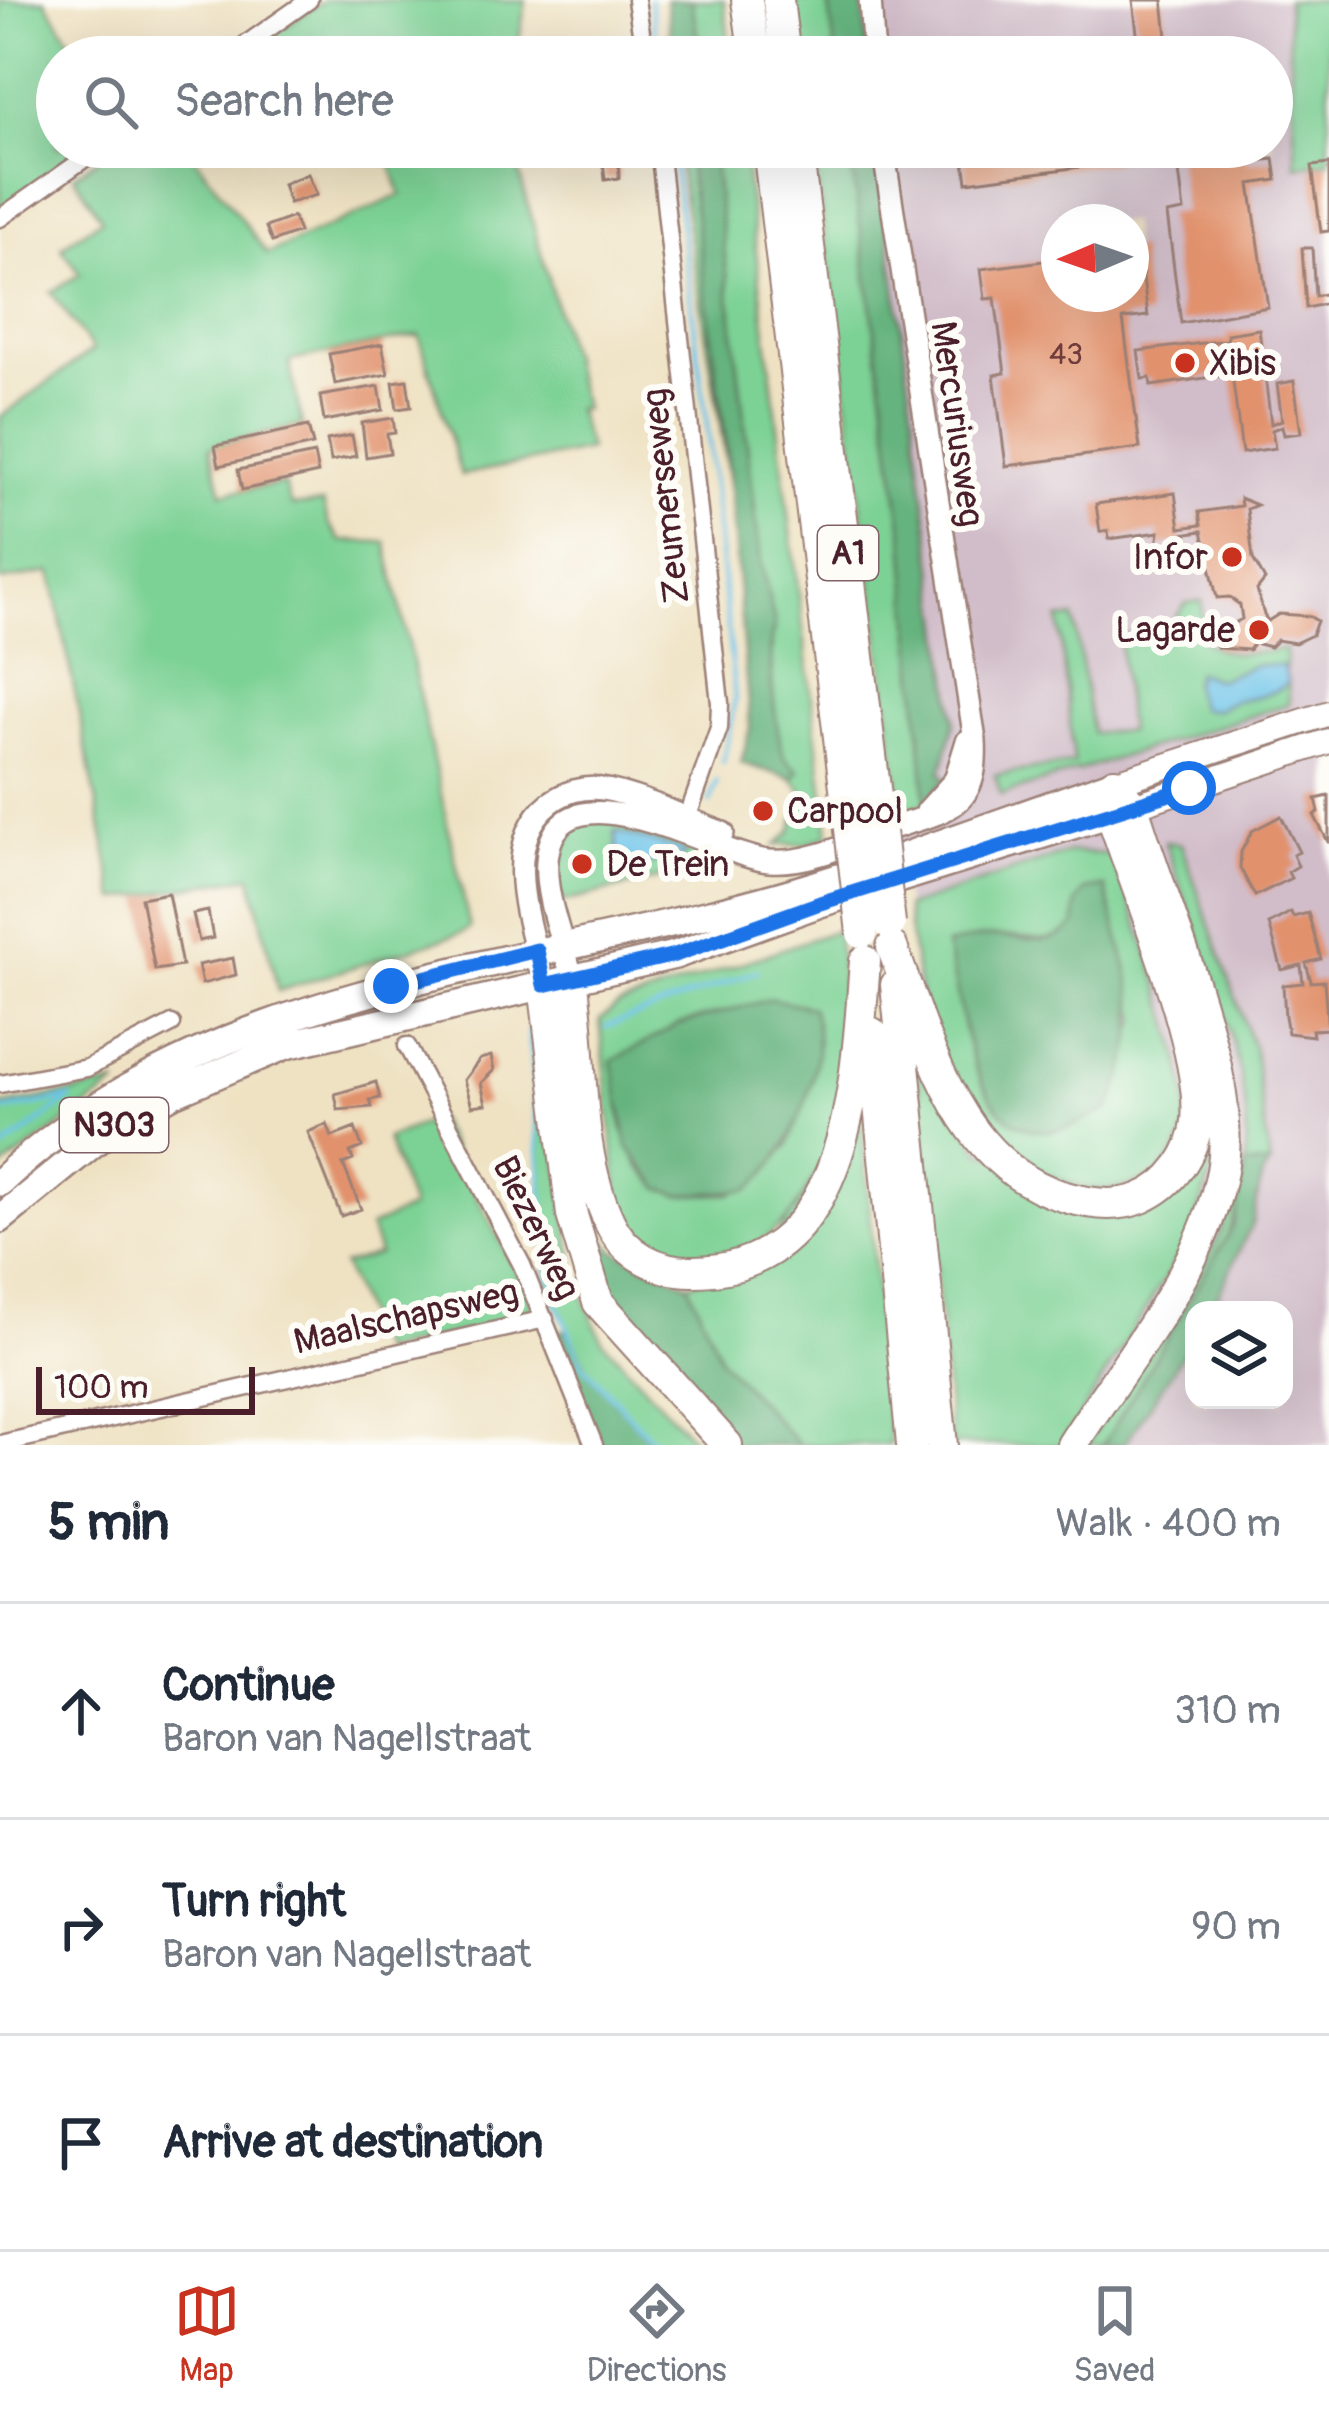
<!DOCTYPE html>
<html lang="en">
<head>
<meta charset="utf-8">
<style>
	:root { --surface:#fff; --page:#f2f2f3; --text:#1f2937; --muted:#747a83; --line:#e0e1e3; --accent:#c8321e }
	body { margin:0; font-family:Pangolin,sans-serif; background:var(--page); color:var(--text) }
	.controls { position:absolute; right:36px; bottom:36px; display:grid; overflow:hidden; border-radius:24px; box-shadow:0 12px 48px #0002 }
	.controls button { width:108px; height:108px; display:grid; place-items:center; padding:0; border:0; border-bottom:3px solid var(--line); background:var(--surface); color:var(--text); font:60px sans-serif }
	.compass { position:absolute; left:1041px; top:204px; width:108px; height:108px; border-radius:50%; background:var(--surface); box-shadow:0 12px 48px #0002; rotate:268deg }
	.scale { position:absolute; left:36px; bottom:30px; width:219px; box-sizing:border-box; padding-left:12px; border:6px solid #4a1f2b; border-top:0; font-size:33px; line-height:42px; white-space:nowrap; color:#4a1f2b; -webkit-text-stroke:9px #fdfcf7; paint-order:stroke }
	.stop { position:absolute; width:36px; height:36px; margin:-27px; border:9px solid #1a73e8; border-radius:50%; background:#fff }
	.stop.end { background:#1a73e8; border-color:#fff; box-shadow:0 3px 12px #0008 }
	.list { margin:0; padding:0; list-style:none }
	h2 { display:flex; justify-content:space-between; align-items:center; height:156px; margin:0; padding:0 48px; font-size:51px }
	h2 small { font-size:39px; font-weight:400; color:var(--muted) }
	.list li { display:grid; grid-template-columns:78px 1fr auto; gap:36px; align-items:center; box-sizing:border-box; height:216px; padding:0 48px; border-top:3px solid var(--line) }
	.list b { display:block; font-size:45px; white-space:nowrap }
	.list p { margin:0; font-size:39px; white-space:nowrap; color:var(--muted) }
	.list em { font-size:39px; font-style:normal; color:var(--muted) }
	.icon { flex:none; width:66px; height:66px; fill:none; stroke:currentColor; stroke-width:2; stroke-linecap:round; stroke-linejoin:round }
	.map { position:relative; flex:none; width:1329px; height:1445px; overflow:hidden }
	.search { position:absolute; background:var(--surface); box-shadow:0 12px 48px #0002; left:36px; right:36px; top:36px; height:132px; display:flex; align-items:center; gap:30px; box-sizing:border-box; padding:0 42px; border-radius:66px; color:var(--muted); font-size:45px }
	.sheet { height:804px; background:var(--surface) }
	nav { display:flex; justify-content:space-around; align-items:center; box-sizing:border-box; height:168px; border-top:3px solid var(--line); background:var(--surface); font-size:33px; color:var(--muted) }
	nav a { display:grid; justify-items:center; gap:6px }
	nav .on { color:var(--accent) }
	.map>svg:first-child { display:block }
</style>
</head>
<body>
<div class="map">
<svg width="1329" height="1445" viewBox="0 0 1329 1445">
	<rect width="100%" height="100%" fill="#fdfcf7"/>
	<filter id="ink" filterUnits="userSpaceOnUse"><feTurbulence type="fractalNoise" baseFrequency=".00833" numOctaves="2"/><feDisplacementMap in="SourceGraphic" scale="24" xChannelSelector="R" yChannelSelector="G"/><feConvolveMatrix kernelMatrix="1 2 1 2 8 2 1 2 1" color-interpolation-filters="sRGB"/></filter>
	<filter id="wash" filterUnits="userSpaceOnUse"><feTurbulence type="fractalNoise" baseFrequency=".004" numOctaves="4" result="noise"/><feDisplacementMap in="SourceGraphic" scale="48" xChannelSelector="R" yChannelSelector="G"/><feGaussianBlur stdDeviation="2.7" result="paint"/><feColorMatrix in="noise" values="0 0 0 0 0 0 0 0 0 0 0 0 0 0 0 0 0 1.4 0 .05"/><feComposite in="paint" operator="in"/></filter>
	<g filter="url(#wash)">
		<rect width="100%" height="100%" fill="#efe2c3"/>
		<path fill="#d1bdc9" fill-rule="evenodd" d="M811,0h518v1445h-358l-68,-562 -7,-68 6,-4 -75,-664h445v-90h-455zM1059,222h72v72h-72zM1194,1310h90v90h-90z"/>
		<path fill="#7cd194" stroke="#637860" stroke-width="3" fill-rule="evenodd" d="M0,0h45l36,57h-24v90h30l-87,65z
			M324,0h202l-10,57h-274z
			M692,0h32l7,57h-31z
			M793,0h35l8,57h-35z
			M1287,0h42v161l-33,5z
			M114,147h73l80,107 134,-59 -16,-48h127l72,262h-8l13,41 -128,25 -42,-140 -130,26 13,64 -92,22 12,46 62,-9 7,22 32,-3 5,20 13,18 45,1 84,386 -8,5 -184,58 -27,-115 -135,24 -65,-328 -51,9v-164l93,-67 -42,-58 29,-18 -19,-27 41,-28 -28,-43z
			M676,147h10l45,348z
			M712,147h31l86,688 -22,9 -31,1 15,-13 13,-39 -11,-14 6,-8c-5,-5 -11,-8 -15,-13 -10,-16 -17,-118 -9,-133l-14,-62z
			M813,147h36l55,391 22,265 -24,9z
			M1202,601l1,39c24,20 51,13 82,9l1,19 -31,-3 -36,15 -22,-8 -3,7 23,31c23,-18 49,-7 71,-28l1,22 -288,91 -6,-20 79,-12 -15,-144 15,-1 18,115 36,-2 -9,-99 39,12 15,-7 -4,-11 17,-23z
			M599,815l102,31 -7,24 -130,32c-27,-46 -6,-67 35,-87zM615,831l71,20 -67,19z
			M1165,842l16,2 73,206 16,114 -25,2c-3,83 -97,206 -142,279h-17c49,-76 140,-191 158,-277 18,-86 -51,-241 -79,-326z
			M1069,852l41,2c24,51 80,209 77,261 -1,22 -16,50 -35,61 -76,42 -164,-26 -200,-94 -29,-56 -37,-114 -46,-175zM1105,888l33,132 -48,98c-13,4 -31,13 -45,13 -82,-5 -80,-130 -99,-185 16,-3 32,-7 48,-9 35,-4 51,15 81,-12l1,-23z
			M837,930c11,102 22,251 -81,314 -11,7 -30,7 -44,10 -44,7 -67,-9 -92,-43l-20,-191 18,-14zM771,999l39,8 7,39 -29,100 -56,48 -52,1 -19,-6 -21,-22 -18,-40 -8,-67 66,-36z
			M530,1027l11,10 35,243 26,60 96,105h-43l-67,-75 -40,-82z
			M917,1055l64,97 158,54 69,-97 5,58 -21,67 -130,211h-111z
			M118,1084l-118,86v-64z
			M860,1103l30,342h-91l-78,-85 -33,-76 73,-20z
			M436,1118l97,185 -3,10 -12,6 -138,33 -37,-87 36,-11 -9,-27 41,-19 -24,-69z"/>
		<path fill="#65b37e" stroke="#586954" stroke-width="3" d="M666,0h26l8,57h-27z
			M828,0h35l5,57h-32z
			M686,147h26l49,416 14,62c-12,24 2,105 9,133l15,13 -6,8 -52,-16 9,-35 -23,-279z
			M849,147h28l78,575 -14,50 5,7 -20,24 -22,-265z
			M1105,887c24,95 48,127 4,222 -17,8 -43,22 -62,22 -82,0 -83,-133 -101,-185 18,-6 38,-11 58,-9 31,3 45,11 71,-12l1,-23 9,-12z
			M771,999l40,8c23,50 -21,153 -63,183l-68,5 -19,-6 -33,-42 -16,-86 68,-37z
			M1270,1164l-8,11 -10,49 -41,86h-17v27l-70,108h-21l131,-220 11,-59z
			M586,1191l5,26 21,32 76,35 33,76 78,85h-69c-62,-71 -153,-150 -144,-254z
			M566,1330l22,40 67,75h-57l-43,-112z"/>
		<path fill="#6cc3e9" stroke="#5b718a" stroke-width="3" d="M1255,665l28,1 5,16c-22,21 -48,10 -71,28l-17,-1 -7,-23 4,-14 22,8z
			M615,831l71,20 -1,5 -66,14z"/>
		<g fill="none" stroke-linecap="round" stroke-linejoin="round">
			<path stroke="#6cc3e9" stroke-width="4.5" d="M650,0l9,57
				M671,147l36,277 28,275 -12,63
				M710,802l7,-21
				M606,1027l152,-56
				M529,1031l21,255 33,79 74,80
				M0,1111l71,-13 -71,53"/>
		</g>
		<g id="blocks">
			<path fill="#e1926d" d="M1133,0h30l4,37h7l1,9 56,-8 2,19h-83l-2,-17 -10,1z
				M591,147h27l1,31 -14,2 -2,-20 -12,-5z
				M962,147h154l2,15 -151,20z
				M1176,147h69l2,15 27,-3 3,21 -27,4 18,123 -87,16 -14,-109 17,-3z
				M1329,164v67l-8,1 -9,-66z
				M308,174l9,21 -28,8 -6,-19z
				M293,217l6,15 -27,10 -6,-15z
				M1139,248l9,68 -25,3 17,129 -134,18 -12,-91 11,-2 -10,-75 -10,1 -4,-30 78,-10v35h72v-45z
				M1302,248h10l3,48 14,-3v10l-23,5z
				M1259,329l12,95 11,-4 -5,-36 17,-3 7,52 -17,2 -2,-9 -10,4 3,18 -33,5 -10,-79 -81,12 -1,-8 -8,1 -4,-28 90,-11 -1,-6z
				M382,344l6,30 -53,10 -6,-30z
				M407,380l4,27 -14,2 -4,-27z
				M379,386l4,24 -59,11 -4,-25z
				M393,418l2,15 -8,1 3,19 -24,4 -4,-34z
				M308,426l5,19 -94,21 -4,-20z
				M352,435l4,21 -25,5 -4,-21z
				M314,454l4,19 -76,17 -4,-20z
				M1175,493l5,35 21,-3 -2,-13 42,-6 -1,-8 17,7 -10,4 6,50 12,21 -8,10 7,25 4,6 11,-7 30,2 8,5 -5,14 -17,8 -18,-3 -7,7 -16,-4 -5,7 -31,-2 -8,-12 32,-17 -2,-14 -11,-8 -12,1 -15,-67 -21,3 1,8 -25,4 2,-14 -50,7 -1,-8 -8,1 -4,-28z
				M1329,796v46h-1l-14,-27 5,-2 -3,-14z
				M1281,816l18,36 -6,3 5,11 -10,6 3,6 -36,18 -15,-28 1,-16 11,-21z
				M168,893l14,73 -27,4 -14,-72z
				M208,911l5,27 -14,3 -6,-27z
				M1291,912l2,5 15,-4 13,46 -15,4 5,19 13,-1 4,48 -16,1 1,6 -25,-3 -3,-17 -2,-31 20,-2 -2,-18 -19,5 -13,-46z
				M233,958l3,17 -34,9 -4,-19z
				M491,1056l3,14 -13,13 5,21 -14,2 -8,-26 16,-21z
				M376,1082l4,16 -10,2 2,7 -34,3 -3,-16z
				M327,1124l5,13 23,-9 7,19 -12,5 3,8 -10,4 18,45 -20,7 -33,-84z"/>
		</g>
	</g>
	<g filter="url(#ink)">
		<use href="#blocks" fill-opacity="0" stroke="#9c8077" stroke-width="3"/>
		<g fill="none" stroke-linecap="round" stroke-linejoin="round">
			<defs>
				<path id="minor" d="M636,0l9,57
					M228,57l81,-57
					M659,147l61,556 -1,25 -35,99
					M0,218l101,-71
					M407,1046l115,219 72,180
					M0,1084l87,-16 85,-44
					M0,1444l545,-125"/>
				<path id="tertiary" d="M870,0l4,57
					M927,811l28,-31 12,-39
					M572,978c-8,-35 -28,-80 -25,-117 8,-107 170,-4 222,0 46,4 98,-27 142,-39 50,-14 67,-27 64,-82l-92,-593
					M544,985c-12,-55 -47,-140 6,-182 14,-11 34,-17 52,-14 41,7 83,30 121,44"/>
				<path id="secondary" d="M1114,783l215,-70
					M1119,811l210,-70"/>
				<path id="primary" d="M892,861l222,-78
					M0,1182c227,-213 558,-212 838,-304
					M0,1219l114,-93 59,-33 113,-48 389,-90 145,-52 291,-90"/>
				<path id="motorway" d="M747,0l8,57
					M778,0l7,57
					M768,147l82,682
					M797,147l82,674
					M892,947c36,94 65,222 177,251 22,6 50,9 72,0 31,-13 53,-44 56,-77 7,-71 -62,-235 -86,-308l3,-30
					M572,978c12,78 3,173 38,245 15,32 48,48 82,48 161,1 164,-196 173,-310
					M544,985l28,230 26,87 129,143
					M896,985l46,460
					M872,1033l40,412
					M1072,1445c53,-83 131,-174 150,-274 18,-100 -60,-265 -89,-365l-19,-23"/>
			</defs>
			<use href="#minor" stroke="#9c8077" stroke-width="21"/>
			<use href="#tertiary" stroke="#9c8077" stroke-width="26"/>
			<use href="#secondary" stroke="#9c8077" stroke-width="28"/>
			<use href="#primary" stroke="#9c8077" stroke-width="32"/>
			<use href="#motorway" stroke="#9c8077" stroke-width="34"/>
			<use href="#minor" stroke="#fff" stroke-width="16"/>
			<use href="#tertiary" stroke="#fff" stroke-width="21"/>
			<use href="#secondary" stroke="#fff" stroke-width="24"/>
			<use href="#primary" stroke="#fff" stroke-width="27"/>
			<use href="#motorway" stroke="#fff" stroke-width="30"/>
			<defs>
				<path id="motorway-bridge" d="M879,821l11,103
					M850,829l12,104"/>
			</defs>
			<use href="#motorway-bridge" stroke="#9c8077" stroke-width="34" stroke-linecap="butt"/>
			<use href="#motorway-bridge" stroke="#fff" stroke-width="30"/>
		</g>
	</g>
	<g fill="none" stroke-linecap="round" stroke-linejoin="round" filter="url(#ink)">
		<path stroke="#1a73e8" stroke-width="15" d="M391,986l146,-36 7,35 131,-30 145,-52 369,-115"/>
	</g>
	<g fill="#c8321e" stroke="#fdfcf7" stroke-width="4.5">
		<circle cx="1185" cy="363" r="12"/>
		<circle cx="1232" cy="557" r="12"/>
		<circle cx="1259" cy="630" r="12"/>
		<circle cx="763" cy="811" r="12"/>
		<circle cx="582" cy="864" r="12"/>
	</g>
	<g text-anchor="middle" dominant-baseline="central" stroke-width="12" stroke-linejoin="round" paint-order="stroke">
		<g font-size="30" fill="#703c3c">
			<text x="1066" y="354">43</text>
		</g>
		<g fill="#fdfcf7" stroke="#806168" stroke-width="3">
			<rect x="818" y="526" width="60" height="54" rx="9"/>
			<rect x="60" y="1098" width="108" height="54" rx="9"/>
		</g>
		<g font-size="33" font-weight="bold" fill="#4a1f2b">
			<text x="848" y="553">A1</text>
			<text x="114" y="1125">N303</text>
		</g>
		<g font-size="36" fill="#4a1f2b" stroke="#fdfcf7" text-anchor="start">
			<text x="1209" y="363">Xibis</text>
			<text x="1208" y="557" text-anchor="end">Infor</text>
			<text x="1235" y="630" text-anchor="end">Lagarde</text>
			<text x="787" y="811">Carpool</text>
			<text x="606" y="864">De Trein</text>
		</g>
		<g font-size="36" fill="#4a1f2b" stroke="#fdfcf7">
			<text transform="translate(957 424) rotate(82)">Mercuriusweg</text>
			<text transform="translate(666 496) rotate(-96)">Zeumerseweg</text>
			<text transform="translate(536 1228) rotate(64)">Biezerweg</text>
			<text transform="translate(406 1317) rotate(-13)">Maalschapsweg</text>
		</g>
	</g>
</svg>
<div class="controls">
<button><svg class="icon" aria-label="layers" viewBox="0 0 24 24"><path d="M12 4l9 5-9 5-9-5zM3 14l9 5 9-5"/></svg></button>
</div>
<svg class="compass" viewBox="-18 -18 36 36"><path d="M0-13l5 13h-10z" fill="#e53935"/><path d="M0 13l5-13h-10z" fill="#747a83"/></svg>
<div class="scale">100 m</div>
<div class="stop" style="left:1189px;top:788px"></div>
<div class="stop end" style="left:391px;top:986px"></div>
<div class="search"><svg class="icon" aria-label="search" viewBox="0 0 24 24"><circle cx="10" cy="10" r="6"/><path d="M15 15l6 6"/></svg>Search here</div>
</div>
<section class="sheet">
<h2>5 min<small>Walk · 400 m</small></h2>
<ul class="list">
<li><svg class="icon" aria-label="ahead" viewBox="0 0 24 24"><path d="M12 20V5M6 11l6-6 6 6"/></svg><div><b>Continue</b><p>Baron van Nagellstraat</p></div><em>310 m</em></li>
<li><svg class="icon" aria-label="right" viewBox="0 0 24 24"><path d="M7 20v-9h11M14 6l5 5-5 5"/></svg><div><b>Turn right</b><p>Baron van Nagellstraat</p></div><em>90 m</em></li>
<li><svg class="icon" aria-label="arrive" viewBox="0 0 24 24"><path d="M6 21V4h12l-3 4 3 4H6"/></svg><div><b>Arrive at destination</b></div></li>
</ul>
</section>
<nav>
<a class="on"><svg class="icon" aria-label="map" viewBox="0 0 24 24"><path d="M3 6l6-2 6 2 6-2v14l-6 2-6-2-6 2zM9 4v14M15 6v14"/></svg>Map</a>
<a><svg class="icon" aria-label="directions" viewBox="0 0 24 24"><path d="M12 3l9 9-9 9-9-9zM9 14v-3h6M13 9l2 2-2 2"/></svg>Directions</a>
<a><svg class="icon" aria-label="saved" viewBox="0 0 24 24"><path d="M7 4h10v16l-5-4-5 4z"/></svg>Saved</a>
</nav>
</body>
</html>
